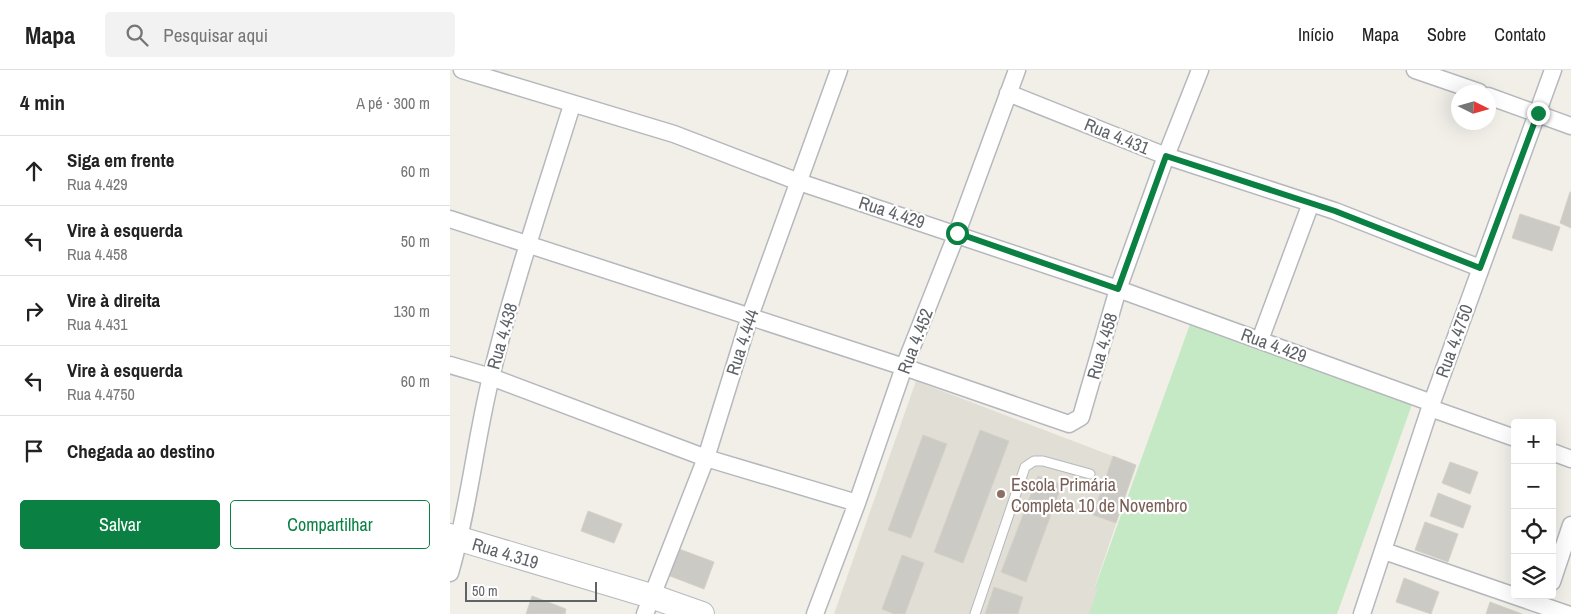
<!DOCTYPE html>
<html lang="pt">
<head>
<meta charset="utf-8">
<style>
	:root { --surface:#fff; --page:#f2f2f2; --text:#222; --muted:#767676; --line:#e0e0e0; --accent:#0b8043 }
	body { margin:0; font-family:"Archivo Narrow",sans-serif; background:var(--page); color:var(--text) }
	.controls { position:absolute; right:15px; bottom:15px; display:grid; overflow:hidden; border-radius:5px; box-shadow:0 5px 20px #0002 }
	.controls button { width:45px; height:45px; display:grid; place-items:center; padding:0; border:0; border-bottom:1px solid var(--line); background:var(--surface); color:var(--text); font:25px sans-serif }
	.compass { position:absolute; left:1001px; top:15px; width:45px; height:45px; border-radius:50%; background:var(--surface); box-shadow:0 5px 20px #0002; rotate:95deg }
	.scale { position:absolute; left:15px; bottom:12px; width:132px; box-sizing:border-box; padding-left:5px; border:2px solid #5f6368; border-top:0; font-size:14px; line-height:18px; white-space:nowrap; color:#5f6368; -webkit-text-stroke:4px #fff; paint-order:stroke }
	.stop { position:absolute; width:15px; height:15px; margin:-11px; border:4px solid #0b8043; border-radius:50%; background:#fff }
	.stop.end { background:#0b8043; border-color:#fff; box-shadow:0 1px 5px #0008 }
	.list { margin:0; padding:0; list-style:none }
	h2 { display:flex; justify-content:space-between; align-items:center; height:65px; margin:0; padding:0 20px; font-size:21px }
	h2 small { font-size:16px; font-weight:400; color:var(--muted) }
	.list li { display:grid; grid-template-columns:32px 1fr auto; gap:15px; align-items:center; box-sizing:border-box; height:70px; padding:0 20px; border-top:1px solid var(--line) }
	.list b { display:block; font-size:19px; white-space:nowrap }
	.list p { margin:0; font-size:16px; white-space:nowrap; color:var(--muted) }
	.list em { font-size:16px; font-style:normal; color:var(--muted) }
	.actions { display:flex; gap:10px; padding:15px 20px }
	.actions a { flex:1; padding:11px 0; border:1px solid var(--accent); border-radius:5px; text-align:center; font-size:18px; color:var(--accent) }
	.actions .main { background:var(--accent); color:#fff }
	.icon { flex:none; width:28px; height:28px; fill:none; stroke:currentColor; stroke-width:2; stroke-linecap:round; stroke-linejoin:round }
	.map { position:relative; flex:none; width:1121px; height:544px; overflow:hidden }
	header { display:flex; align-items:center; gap:30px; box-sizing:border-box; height:70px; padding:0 25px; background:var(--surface); border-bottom:1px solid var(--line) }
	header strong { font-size:24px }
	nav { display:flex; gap:28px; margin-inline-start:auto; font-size:18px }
	.search { width:350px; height:45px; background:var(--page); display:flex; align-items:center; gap:12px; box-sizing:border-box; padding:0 18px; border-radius:5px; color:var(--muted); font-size:19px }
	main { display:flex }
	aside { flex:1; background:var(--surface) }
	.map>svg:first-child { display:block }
</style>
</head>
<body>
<header>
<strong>Mapa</strong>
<div class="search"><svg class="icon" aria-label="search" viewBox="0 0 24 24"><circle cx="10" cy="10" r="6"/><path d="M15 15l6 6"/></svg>Pesquisar aqui</div>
<nav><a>Início</a><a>Mapa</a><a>Sobre</a><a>Contato</a></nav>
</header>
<main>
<aside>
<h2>4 min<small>A pé · 300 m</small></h2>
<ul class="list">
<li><svg class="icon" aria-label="ahead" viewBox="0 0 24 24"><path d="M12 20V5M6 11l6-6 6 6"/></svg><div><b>Siga em frente</b><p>Rua 4.429</p></div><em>60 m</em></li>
<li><svg class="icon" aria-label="left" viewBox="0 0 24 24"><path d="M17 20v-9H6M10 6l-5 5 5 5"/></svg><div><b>Vire à esquerda</b><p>Rua 4.458</p></div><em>50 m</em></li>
<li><svg class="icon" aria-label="right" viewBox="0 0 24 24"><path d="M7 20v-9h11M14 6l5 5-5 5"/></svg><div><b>Vire à direita</b><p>Rua 4.431</p></div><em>130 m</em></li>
<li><svg class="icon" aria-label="left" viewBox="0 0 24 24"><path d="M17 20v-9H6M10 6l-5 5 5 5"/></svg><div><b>Vire à esquerda</b><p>Rua 4.4750</p></div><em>60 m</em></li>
<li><svg class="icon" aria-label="arrive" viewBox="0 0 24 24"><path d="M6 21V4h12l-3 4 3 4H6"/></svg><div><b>Chegada ao destino</b></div></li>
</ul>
<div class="actions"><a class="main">Salvar</a><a>Compartilhar</a></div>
</aside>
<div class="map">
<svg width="1121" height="544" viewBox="0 0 1121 544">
	<rect width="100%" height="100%" fill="#f1efe8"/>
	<path fill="#e1ded6" d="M466,311l220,84 -41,121 76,28h-337z"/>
	<path fill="#c5e8c5" d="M743,246l222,80 -78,218h-248l9,-26 -3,-1z"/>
	<path fill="#cccac5" stroke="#d6d1c6" d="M1120,122h1v36l-11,-5z
		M1070,144l40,13 -8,24 -40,-13z
		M530,360l29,11 -46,122 -29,-11z
		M473,365l24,9 -36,94 -23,-8z
		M663,386l23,9 -20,58 -23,-8z
		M1000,392l28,10 -8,22 -28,-11z
		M588,406l24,9 -36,97 -25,-10z
		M988,423l33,13 -8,22 -33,-12z
		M138,441l34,13 -8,19 -33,-12z
		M975,452l33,12 -10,28 -33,-12z
		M229,479l35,13 -10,27 -34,-13z
		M452,485l22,8 -19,51h-11l-12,-5z
		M954,508l35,14 -8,22 -35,-12z
		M544,517l29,10 -5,17h-33z
		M82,526l34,13 -1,5h-39z
		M1040,532l32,12h-36z"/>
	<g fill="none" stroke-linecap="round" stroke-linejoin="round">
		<defs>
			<path id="lane" d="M525,544l50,-147 9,-6h9l47,13"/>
			<path id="street" d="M12,0l212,64 125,48 319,107 314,114
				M965,0l64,22
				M558,23l158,63 169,55 145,57
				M1038,26l83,30
				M0,149l454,148 165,57 12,-7 37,-128 48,-133 34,-86
				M810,270l51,-137
				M0,295l41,12 215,81 151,45
				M980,338l85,30
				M1102,382l19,7
				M934,481l183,63
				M0,503c19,-65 25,-131 41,-196 22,-92 53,-182 81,-272
				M1102,512l19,-57
				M195,544l61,-156 44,-142 89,-246
				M365,544l42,-111 47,-136 53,-134 60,-163
				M912,544l68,-206 123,-338"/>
			<g id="secondary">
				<path id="s1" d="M0,466l201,60 51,18"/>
			</g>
		</defs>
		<use href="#lane" stroke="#b5b8bc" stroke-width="11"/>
		<use href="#street" stroke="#b5b8bc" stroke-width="19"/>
		<use href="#secondary" stroke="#b6babf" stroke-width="26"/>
		<use href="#lane" stroke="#fff" stroke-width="9"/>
		<use href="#street" stroke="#fff" stroke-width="16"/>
		<use href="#secondary" stroke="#fff" stroke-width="24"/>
	</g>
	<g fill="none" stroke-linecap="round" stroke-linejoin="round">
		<path stroke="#0b8043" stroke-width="6" d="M507,163l161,56 48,-133 169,55 145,57 58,-155"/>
	</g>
	<circle fill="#8d6e63" stroke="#fff" stroke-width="2" cx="551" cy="424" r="5"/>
	<g text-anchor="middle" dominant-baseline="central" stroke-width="4.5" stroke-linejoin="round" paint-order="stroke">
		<g font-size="18" fill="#5f6368" stroke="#fff">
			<text transform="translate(667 66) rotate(22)">Rua 4.431</text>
			<text transform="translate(442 142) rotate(18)">Rua 4.429</text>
			<text transform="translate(52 266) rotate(-74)">Rua 4.438</text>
			<text transform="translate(465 271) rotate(-69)">Rua 4.452</text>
			<text transform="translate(1004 271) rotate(-70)">Rua 4.4750</text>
			<text transform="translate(292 272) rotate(-72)">Rua 4.444</text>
			<text transform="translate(824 275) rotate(20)">Rua 4.429</text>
			<text transform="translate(652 276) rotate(-74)">Rua 4.458</text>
			<text stroke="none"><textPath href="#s1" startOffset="58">Rua 4.319</textPath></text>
		</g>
		<g font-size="18" fill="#785e54" stroke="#fff" text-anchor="start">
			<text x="561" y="414">Escola Primária<tspan x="561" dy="21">Completa 10 de Novembro</tspan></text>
		</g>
	</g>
</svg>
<div class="controls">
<button>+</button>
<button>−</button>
<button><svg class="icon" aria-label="locate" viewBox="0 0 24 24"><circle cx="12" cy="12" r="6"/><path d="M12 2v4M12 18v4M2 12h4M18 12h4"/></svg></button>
<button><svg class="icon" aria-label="layers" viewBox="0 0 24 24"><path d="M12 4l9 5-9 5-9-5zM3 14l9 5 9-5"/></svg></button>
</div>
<svg class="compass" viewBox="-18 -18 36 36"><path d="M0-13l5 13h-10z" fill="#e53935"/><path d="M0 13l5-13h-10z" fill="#767676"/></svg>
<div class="scale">50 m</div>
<div class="stop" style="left:507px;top:163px"></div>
<div class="stop end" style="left:1088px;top:43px"></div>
</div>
</main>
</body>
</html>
